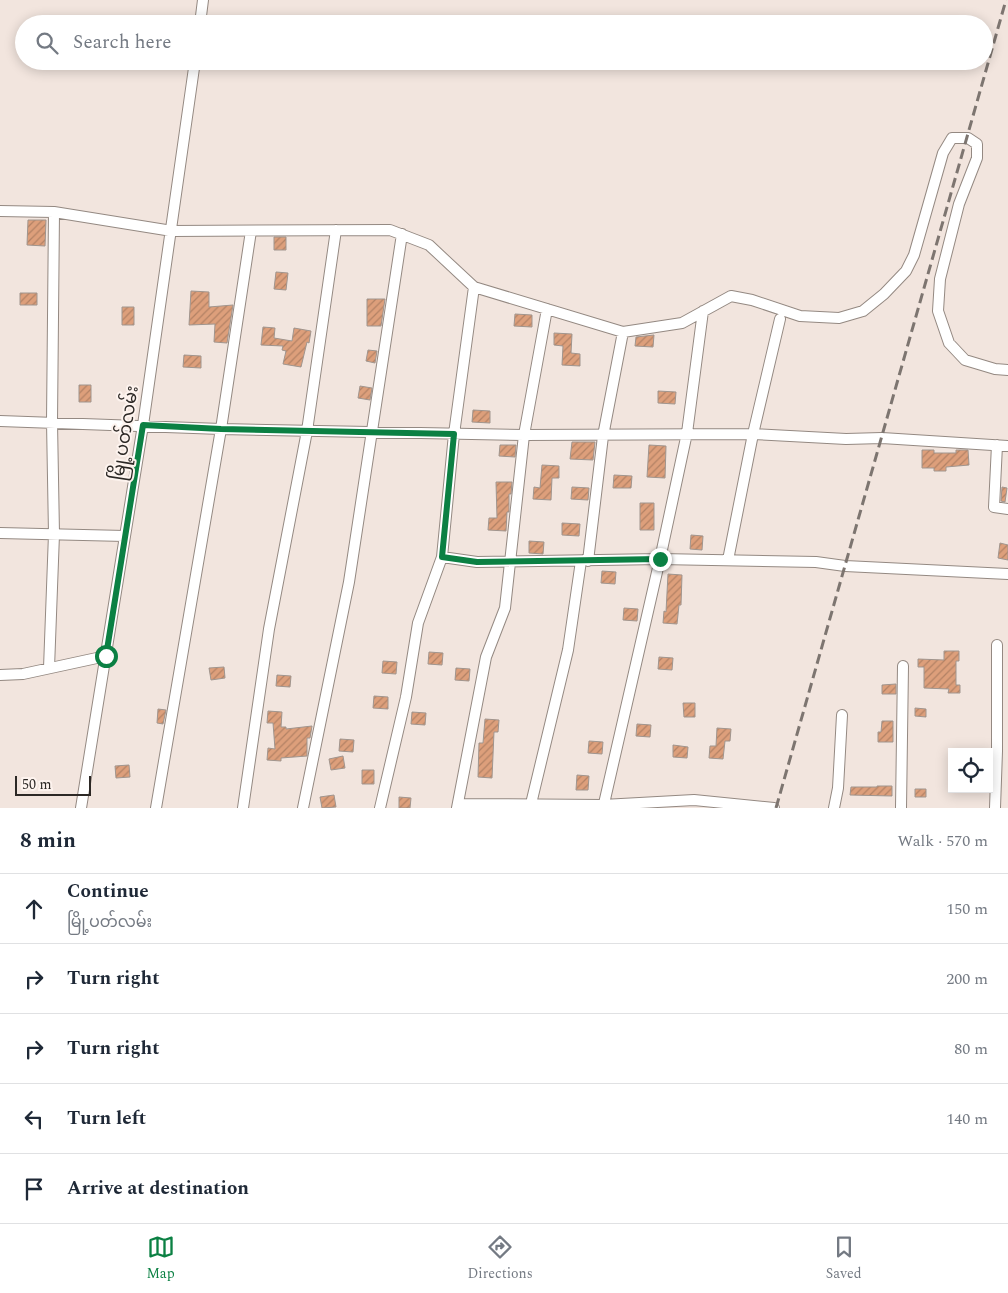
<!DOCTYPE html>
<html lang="en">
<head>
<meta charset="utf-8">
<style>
	:root { --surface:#fff; --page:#f2f2f3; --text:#1f2937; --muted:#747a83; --line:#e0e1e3; --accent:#0b8043 }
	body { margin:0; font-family:Spectral,"Noto Sans Myanmar",serif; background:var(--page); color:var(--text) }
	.controls { position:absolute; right:15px; bottom:15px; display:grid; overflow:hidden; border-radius:0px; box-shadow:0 2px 12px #0003 }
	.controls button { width:45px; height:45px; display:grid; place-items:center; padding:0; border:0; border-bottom:1px solid var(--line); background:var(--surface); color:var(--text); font:25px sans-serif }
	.scale { position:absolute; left:15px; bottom:12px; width:76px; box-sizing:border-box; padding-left:5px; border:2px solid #2c2825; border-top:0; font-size:14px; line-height:18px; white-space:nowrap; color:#2c2825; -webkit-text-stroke:4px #fdf3ee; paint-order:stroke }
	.stop { position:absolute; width:15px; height:15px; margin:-11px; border:4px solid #0b8043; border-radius:50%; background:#fff }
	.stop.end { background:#0b8043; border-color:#fff; box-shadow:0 1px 5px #0008 }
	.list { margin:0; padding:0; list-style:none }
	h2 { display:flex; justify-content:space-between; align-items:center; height:65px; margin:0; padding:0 20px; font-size:21px }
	h2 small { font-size:16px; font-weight:400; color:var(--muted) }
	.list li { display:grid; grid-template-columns:32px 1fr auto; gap:15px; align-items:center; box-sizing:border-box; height:70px; padding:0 20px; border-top:1px solid var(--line) }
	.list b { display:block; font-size:19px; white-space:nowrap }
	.list p { margin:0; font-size:16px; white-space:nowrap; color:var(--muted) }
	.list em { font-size:16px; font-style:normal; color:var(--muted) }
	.icon { flex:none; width:28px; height:28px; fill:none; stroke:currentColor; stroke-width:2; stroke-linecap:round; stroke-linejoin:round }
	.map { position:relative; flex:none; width:1008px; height:808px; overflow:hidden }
	.search { position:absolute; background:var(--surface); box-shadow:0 2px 12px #0003; left:15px; right:15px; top:15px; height:55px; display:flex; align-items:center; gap:12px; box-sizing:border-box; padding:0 18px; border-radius:28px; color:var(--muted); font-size:19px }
	.sheet { height:415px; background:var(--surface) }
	nav { display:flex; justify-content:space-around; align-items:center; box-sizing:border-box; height:70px; border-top:1px solid var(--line); background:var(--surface); font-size:14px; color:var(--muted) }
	nav a { display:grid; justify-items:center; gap:2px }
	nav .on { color:var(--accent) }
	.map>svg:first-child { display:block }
</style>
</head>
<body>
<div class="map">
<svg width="1008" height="808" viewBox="0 0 1008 808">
	<defs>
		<pattern id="building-hatch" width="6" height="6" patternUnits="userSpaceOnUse" patternTransform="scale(1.25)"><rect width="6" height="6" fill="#dd9f7b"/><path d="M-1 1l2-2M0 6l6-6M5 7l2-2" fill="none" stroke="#b38265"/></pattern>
	</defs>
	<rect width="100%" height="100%" fill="#f2e5de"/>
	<path fill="url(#building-hatch)" stroke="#a0958e" d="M28,220h18l-1,26 -18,-1z
		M274,237h12v13h-12z
		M276,272l12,1 -2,17 -12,-1z
		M191,291l18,1v15l24,-2 -6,38 -13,-1 1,-18 -26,1z
		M20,293h17v12h-17z
		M367,299h18l-4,27h-14z
		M122,307h12v18h-12z
		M515,314l17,1v12l-18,-1z
		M263,327l12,1 -1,10 18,3 2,-13 17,3 -2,12 -2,-1 -6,25 -18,-3 3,-13 -4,-1 1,-4 -22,-1z
		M554,333l18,1 -1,19 9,1v12l-18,-1 1,-19 -9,-1z
		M654,335l-1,12 -18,-1 1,-9z
		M368,350l9,1 -2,12 -9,-2z
		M184,355l17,1v12l-18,-1z
		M79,385h12v17h-12z
		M360,386l12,2 -2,12 -12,-2z
		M658,391l18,1 -1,12 -17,-1z
		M473,410l17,1v12l-18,-1z
		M572,442h23l-2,18 -23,-1z
		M500,445h16l-1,12 -16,-1z
		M649,445l17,1 -1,32 -18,-1z
		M922,450h12v3h22v-3h12l1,15 -23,2v4h-12v-3h-12z
		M542,465l17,1v12h-7l-1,22 -18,-1 1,-12 6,1z
		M614,475l18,1 -1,12h-18z
		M496,482h16l-1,12h-2v18h-2l-1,19 -18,-1 1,-12h8z
		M572,487l17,1 -1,12 -17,-1z
		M1002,487l5,1 -2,14 -4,-1z
		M640,503h14v27h-14z
		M562,523l18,1 -1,12 -17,-1z
		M691,535l12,1 -1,14 -12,-1z
		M529,541l15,1 -1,12 -14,-1z
		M1000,543l8,2v15l-10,-2z
		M602,571l14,1 -1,12 -14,-1z
		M668,574l14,1 -1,30h-2l-2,19 -14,-1 1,-12 2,1z
		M624,608l14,1 -1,12 -14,-1z
		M944,651h15v10h-3v24h4v8h-12l1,-4 -25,-1v-21h-6v-8l26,1z
		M429,652l14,1 -1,12 -14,-1z
		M659,657l14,1 -1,12 -14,-1z
		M383,661l14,1 -1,12 -14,-1z
		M224,667l1,11 -14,2 -2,-12z
		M456,668l14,1 -1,12 -14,-1z
		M277,675l14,1 -1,11 -14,-1z
		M896,684v10h-14v-9z
		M374,696l14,1v12l-15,-1z
		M683,703h12v14h-11z
		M915,708l11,1v8l-11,-1z
		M158,709l8,1 -3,14 -6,-1z
		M268,711l14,1 -1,15h5v2l26,-3 -2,12h-3v18l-26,2v3l-14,-1 1,-12 7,1 -2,-26h-6z
		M412,712l14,1 -1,12 -14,-1z
		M485,719l14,1 -1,12h-4l-2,46 -14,-1 1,-34h4z
		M882,721h11v21h-15v-10h3z
		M637,724l14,1 -1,12 -14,-1z
		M717,728l14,1 -1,12h-5l-2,18 -14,-1 1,-12h6z
		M340,739l14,1 -1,12 -14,-1z
		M589,741l14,1 -1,12 -14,-1z
		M673,745l15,2 -1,11 -14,-1z
		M343,756l2,12 -14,2 -2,-11z
		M129,765l1,12 -14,1 -1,-12z
		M362,770h12v14h-12z
		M577,775l12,1 -1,14h-12z
		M877,786h15v10l-42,-1 1,-8h26z
		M915,789h11v8h-11z
		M334,795l2,12 -14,1 -2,-11z
		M399,797l12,1 -1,10h-11z"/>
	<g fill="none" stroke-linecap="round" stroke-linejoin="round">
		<defs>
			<path id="street" d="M200,24l3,-24
				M0,211l54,1 118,19 218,-1 39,15 45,42 149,45 59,-9 49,-27 21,4 48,16 39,2 24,-7 21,-17 22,-23 8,-16 29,-102 9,-15h16l9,6v14l-18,46 -19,75 -2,32 11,32 16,17 30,9 13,1
				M0,421l221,8 303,6 229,-1 93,5 36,-1 126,8
				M997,445l-3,62 14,2
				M0,533l125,3
				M442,557l35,5 183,-3 156,3 29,4 163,8
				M728,560l25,-126 27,-115
				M588,561l15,-125 20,-104
				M49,668l5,-134 -2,-112 2,-210
				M0,675l23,-1 83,-18
				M458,804l145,1 91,-5 80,8
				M81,808l62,-383 52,-364
				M156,808l65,-379 30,-198
				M243,808l26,-179 38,-198 29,-201
				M303,808l46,-226 53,-348
				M380,808l26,-111 12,-74 24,-66 12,-123 20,-147
				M457,808l29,-151 19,-49 19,-173 23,-126
				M530,808l38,-158 13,-89
				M603,808l57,-249 27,-126 16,-122
				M834,808l4,-20 4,-73
				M901,808l2,-142
				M995,808l2,-57v-106"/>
		</defs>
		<use href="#street" stroke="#948982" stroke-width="12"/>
		<use href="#street" stroke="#fff" stroke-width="10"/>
		<path stroke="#7d7570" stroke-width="3" stroke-dasharray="10 5" stroke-linecap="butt" d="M776,808l230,-808"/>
	</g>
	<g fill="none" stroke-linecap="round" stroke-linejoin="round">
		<path stroke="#0b8043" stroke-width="6" d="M106,656l37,-231 78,4 233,5 -12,123 35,5 183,-3"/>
	</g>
	<g text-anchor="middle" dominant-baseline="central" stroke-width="4" stroke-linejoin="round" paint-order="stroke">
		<g font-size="18" fill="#2c2825" stroke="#fdf3ee">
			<text transform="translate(125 433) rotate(-81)">မြို့ပတ်လမ်း</text>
		</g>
	</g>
</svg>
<div class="controls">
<button><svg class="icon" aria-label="locate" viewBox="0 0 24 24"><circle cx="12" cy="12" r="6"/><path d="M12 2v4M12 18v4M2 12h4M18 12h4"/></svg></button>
</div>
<div class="scale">50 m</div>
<div class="stop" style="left:106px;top:656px"></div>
<div class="stop end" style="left:660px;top:559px"></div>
<div class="search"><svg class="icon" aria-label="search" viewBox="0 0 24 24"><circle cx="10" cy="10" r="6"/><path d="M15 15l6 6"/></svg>Search here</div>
</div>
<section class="sheet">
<h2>8 min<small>Walk · 570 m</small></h2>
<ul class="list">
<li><svg class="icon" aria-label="ahead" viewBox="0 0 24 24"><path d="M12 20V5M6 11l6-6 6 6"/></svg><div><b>Continue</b><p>မြို့ပတ်လမ်း</p></div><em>150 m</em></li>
<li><svg class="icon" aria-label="right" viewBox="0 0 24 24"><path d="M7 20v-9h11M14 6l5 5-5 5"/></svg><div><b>Turn right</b></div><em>200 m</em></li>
<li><svg class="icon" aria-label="right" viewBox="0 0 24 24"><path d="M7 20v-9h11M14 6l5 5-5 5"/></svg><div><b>Turn right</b></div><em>80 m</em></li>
<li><svg class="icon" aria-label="left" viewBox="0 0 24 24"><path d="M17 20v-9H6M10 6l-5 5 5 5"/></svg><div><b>Turn left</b></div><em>140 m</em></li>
<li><svg class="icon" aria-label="arrive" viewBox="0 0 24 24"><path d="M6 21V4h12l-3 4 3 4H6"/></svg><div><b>Arrive at destination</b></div></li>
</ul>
</section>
<nav>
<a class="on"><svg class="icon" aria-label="map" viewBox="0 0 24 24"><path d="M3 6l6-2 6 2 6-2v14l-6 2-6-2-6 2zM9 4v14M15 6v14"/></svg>Map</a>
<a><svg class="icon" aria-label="directions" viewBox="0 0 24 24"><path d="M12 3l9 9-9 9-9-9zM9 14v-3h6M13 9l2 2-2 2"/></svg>Directions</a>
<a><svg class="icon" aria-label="saved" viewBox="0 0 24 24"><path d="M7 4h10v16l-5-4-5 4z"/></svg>Saved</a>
</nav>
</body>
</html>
